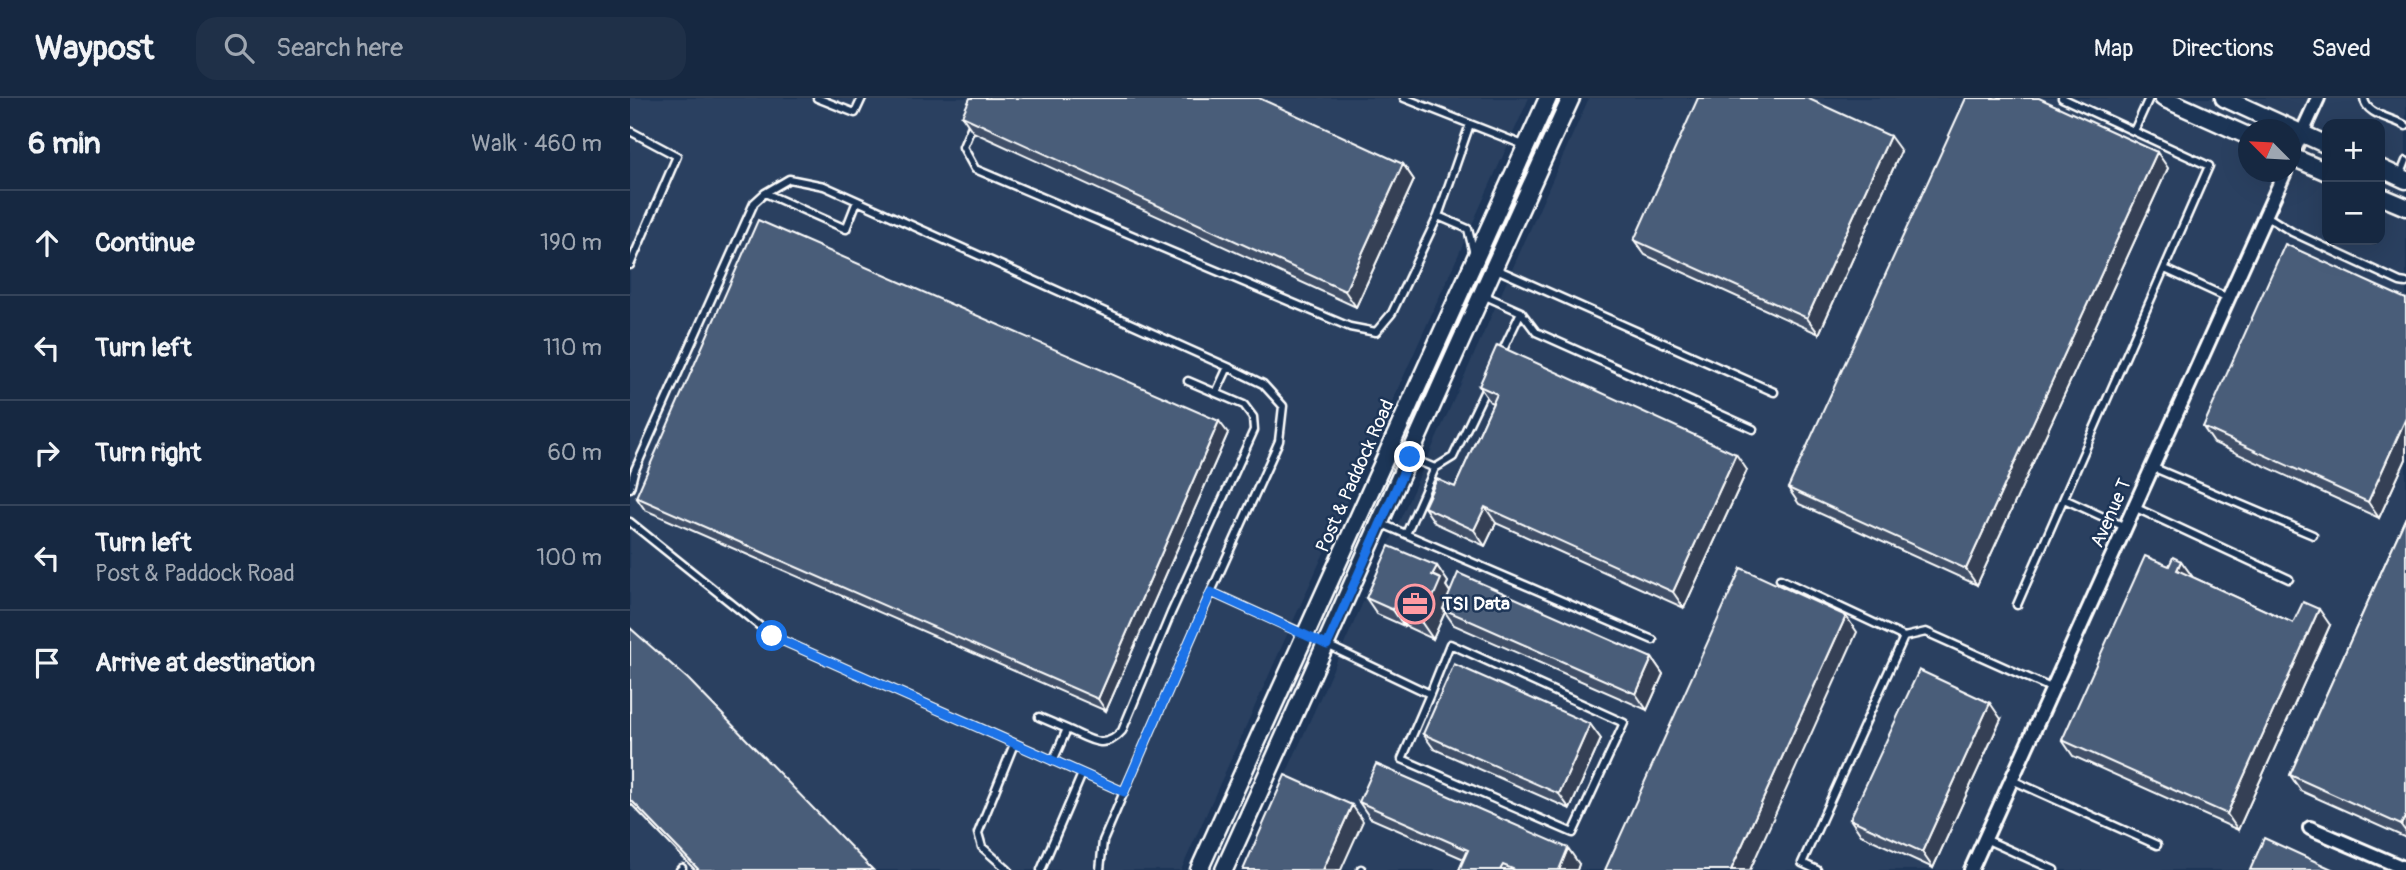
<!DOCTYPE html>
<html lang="en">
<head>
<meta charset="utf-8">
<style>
	:root { --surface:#162841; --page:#1f3048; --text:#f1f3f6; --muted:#9ea6b1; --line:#35445a }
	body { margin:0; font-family:Pangolin,sans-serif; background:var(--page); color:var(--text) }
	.controls { position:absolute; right:21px; top:21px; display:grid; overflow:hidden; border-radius:14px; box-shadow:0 7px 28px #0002 }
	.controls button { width:63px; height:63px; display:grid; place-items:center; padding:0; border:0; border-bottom:2px solid var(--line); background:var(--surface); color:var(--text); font:35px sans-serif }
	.compass { position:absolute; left:1608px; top:21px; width:63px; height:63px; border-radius:50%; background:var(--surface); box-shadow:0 7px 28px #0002; rotate:294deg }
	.stop { position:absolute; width:21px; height:21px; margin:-16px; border:5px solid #1a73e8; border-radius:50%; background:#fff }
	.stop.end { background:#1a73e8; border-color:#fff; box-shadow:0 2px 7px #0008 }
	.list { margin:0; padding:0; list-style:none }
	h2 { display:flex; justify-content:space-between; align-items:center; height:91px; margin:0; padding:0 28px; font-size:30px }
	h2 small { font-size:23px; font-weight:400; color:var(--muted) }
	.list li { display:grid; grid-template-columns:46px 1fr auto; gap:21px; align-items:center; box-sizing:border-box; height:105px; padding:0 28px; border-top:2px solid var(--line) }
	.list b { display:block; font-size:26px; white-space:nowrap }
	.list p { margin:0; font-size:23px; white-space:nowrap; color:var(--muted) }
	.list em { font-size:23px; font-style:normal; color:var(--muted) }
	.icon { flex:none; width:38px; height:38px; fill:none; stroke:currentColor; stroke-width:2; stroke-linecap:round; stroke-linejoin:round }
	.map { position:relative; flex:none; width:1776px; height:772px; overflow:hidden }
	header { display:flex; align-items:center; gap:42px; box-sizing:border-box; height:98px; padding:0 35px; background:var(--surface); border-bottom:2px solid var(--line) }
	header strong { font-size:33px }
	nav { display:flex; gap:38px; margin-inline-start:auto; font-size:24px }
	.search { width:490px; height:63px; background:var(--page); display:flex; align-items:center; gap:18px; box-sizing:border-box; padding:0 24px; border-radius:21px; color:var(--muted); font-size:26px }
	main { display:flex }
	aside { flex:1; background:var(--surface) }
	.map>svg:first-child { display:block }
</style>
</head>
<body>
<header>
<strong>Waypost</strong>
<div class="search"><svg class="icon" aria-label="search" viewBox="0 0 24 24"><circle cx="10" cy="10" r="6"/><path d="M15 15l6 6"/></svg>Search here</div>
<nav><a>Map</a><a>Directions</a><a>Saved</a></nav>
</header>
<main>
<aside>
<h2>6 min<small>Walk · 460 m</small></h2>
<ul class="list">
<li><svg class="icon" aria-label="ahead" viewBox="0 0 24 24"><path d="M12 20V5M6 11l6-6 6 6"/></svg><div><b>Continue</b></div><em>190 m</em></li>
<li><svg class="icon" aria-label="left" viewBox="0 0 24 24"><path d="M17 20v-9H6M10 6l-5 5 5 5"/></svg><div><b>Turn left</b></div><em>110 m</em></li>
<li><svg class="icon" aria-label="right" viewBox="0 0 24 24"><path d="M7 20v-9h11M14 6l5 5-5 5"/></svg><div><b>Turn right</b></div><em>60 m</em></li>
<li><svg class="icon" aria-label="left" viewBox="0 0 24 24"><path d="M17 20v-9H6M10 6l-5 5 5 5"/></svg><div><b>Turn left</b><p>Post &amp; Paddock Road</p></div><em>100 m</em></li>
<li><svg class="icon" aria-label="arrive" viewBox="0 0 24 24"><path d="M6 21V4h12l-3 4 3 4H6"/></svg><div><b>Arrive at destination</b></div></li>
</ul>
</aside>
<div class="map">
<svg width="1776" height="772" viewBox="0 0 1776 772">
	<rect width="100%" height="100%" fill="#1d3557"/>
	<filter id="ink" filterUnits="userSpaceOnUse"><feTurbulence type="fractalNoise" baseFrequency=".0143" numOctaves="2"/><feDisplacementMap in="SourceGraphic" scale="14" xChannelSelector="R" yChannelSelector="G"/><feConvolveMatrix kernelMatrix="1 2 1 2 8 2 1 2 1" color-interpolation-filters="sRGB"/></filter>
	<g filter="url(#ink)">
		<path fill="#2a4161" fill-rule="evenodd" d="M0,0h899l-348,772h-551z
			M959,0h817v772h-1163zM1697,26h53v116h-53zM1618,32h42v42h-42z"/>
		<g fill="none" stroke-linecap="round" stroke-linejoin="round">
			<defs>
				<path id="service" d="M187,0l38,15 7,-15
					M774,0l122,48
					M1734,0c1,17 29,20 42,28
					M344,23l-11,26 12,22 375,158 26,5 16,-19 46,-97 30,13 6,25
					M0,33l47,25 -47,109
					M1504,33l15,-33
					M1770,78l6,-15
					M135,95l81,36 11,-28
					M1635,117l27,17 108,50 6,1
					M808,118l32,-92
					M864,170l280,124
					M1535,171l63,29
					M853,197l38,17 -20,42
					M891,214l15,20 217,97
					M586,295l12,-26
					M1522,369l161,68
					M805,370l18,-11 34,-71
					M0,390l4,-16 120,-269 11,-10 24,-14 35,7 404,181 35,17 20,22 -4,35 -68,151
					M1434,401l61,28
					M1504,409l155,72
					M0,424l142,114 352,156 -21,49 -3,29
					M750,425l273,117
					M776,436l29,-66 -24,-10
					M1150,481l124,58
					M1387,507l192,-439 -147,-68
					M697,547l103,49 20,-50 174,79 -51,110 -171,-74 28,-65
					M409,619l28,12 -14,32
					M437,631c21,9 37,23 55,2l49,-118 83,-183 -1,-13 -9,-12 -56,-24
					M1382,682l145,65
					M494,694l87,-200 93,42
					M1355,741l69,31
					M731,771l1,1
					M50,772l2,-2
					M378,772l-26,-23 -4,-14 36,-89
					M411,772l41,-96
					M1187,772l-15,-7 102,-226 22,-5 127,57"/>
				<path id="minor" d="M1660,61l28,-61
					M1680,730l96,41
					M1341,772l314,-698"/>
				<path id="tertiary" d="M1533,0l85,38
					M1594,0l103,47
					M1660,58l37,16
					M1750,70l26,12
					M1750,98l26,11
					M569,772l349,-772
					M594,772c117,-257 229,-516 347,-772"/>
			</defs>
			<use href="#service" stroke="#fff" stroke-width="11"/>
			<use href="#minor" stroke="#fff" stroke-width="18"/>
			<use href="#tertiary" stroke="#fff" stroke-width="21"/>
			<use href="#service" stroke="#1d3557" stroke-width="6"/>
			<use href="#minor" stroke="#1d3557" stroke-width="12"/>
			<use href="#tertiary" stroke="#1d3557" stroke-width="16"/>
		</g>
		<path fill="#405068" stroke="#fff" stroke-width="2" d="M332,18l441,48 11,16 -58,127 -383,-175z
			M1271,53l-82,183 -174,-79 -11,-15z
			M1538,70l-191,417 -178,-81 -11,-16z
			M1776,201v160l-27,59 -165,-75 -11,-16z
			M849,288l268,84 -63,138 -188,-85 -11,23 -50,-23 -11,-16 31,-20 38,-84 -3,-1z
			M598,335l-122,278 -461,-201 -9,-13z
			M1776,419v321l-105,-47 -11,-16z
			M1551,463l11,16 101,46 37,2 -92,205 -165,-74 -11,-16 107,-174z
			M807,468l11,16 -2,4 4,6 202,66 11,16 -16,36 -193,-85 -9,-13 -12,27 -26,-12 -2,-3 -1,2 -27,-12 -11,-16z
			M0,530l243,242h-178l-65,-67z
			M1371,621l-68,149 -72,-33 -11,-16z
			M960,626l11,15 -31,70 -136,-60 -11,-15z
			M729,704l220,62 -2,6h-118l5,-11 -94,-41z"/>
		<path fill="#344155" stroke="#fff" stroke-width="2" d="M1260,38l11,15 -82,183 -12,-16z
			M1527,54l11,16 -191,417 -11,-16z
			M773,66l11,16 -58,127 -11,-16z
			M1776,320v41l-27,59 -11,-16z
			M589,323l9,12 -122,278 -8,-12z
			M1106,356l11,16 -63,138 -11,-16z
			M855,409l11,16 -11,23 -11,-16z
			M1551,463l11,15 -4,10 -11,-16z
			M807,468l11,16 -2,4 6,9 -9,14 2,3 -12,27 -11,-16 10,-48z
			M764,508l6,7 -4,-2 9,13 -1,2 -11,-16z
			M1689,511l11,16 -92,205 -11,-16z
			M1216,518l11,16 -107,238h-19z
			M1022,560l11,16 -16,36 -11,-16z
			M1360,605l11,16 -68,149 -11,-16z
			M960,626l11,15 -31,70 -11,-15z
			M722,707l11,16 -22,49h-18z
			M1776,717v17l-5,-7z
			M938,750l11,16 -2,6h-18z"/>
		<path fill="#4a5d79" stroke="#fff" stroke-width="2" d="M340,0h289l144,66 -58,127 -383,-175z
			M1068,0h109l83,38 -83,182 -173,-78z
			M1336,0h73l118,54 -191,417 -178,-81z
			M128,122l461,201 -121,278 -462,-202z
			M1655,146l121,55v119l-38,84 -165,-75z
			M867,247l239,109 -63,138 -188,-85 -11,23 -50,-23 13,-28 18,8 42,-93 -18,-8z
			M1776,419v298l-5,10 -111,-50z
			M759,448l48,20 -5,9 9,4 -19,44 -26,-12 2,-4 -4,-1 -1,4 -27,-12z
			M1515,458l24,10 4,-9 8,4 -4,9 116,53 10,-21 16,7 -92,205 -165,-74z
			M1111,470l105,48 -115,254h-126z
			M828,475l194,85 -16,36 -193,-85z
			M0,530l58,51 185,191h-174l-69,-71z
			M824,566l136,60 -31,70 -136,-60z
			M1289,572l71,33 -68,149 -72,-33z
			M746,666l192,84 -9,22h-44l-12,-5 -3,5h-41l9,-20 -109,-48z
			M655,677l67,30 -29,65h-80z
			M1634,740l70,32h-84z"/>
	</g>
	<g fill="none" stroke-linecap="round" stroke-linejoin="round" filter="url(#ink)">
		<path stroke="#1a73e8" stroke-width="9" d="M142,538l352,156 87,-200 116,53 83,-188"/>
	</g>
	<defs>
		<symbol id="office-ring" viewBox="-11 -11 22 22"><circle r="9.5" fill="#1d3557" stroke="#ff9aa2" stroke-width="1.5"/><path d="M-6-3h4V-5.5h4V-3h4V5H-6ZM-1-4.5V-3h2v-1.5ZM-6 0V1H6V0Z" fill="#ff9aa2"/></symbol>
	</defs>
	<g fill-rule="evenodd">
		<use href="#office-ring" x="763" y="484" width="44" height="44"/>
	</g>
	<g text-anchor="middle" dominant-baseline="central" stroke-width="5" stroke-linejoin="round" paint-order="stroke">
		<g font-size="19" fill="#fff" stroke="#1d3557">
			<text transform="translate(725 378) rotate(-66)">Post &amp; Paddock Road</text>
			<text transform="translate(1481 415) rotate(-66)">Avenue T</text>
		</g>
		<g font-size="19" font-weight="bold" fill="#fff" stroke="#1d3557" text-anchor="start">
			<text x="812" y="506">TSI Data</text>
		</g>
	</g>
</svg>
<div class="controls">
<button>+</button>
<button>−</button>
</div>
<svg class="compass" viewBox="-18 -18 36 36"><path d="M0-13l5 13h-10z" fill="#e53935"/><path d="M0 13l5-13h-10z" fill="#9ea6b1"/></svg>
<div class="stop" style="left:142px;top:538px"></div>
<div class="stop end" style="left:780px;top:359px"></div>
</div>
</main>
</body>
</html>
